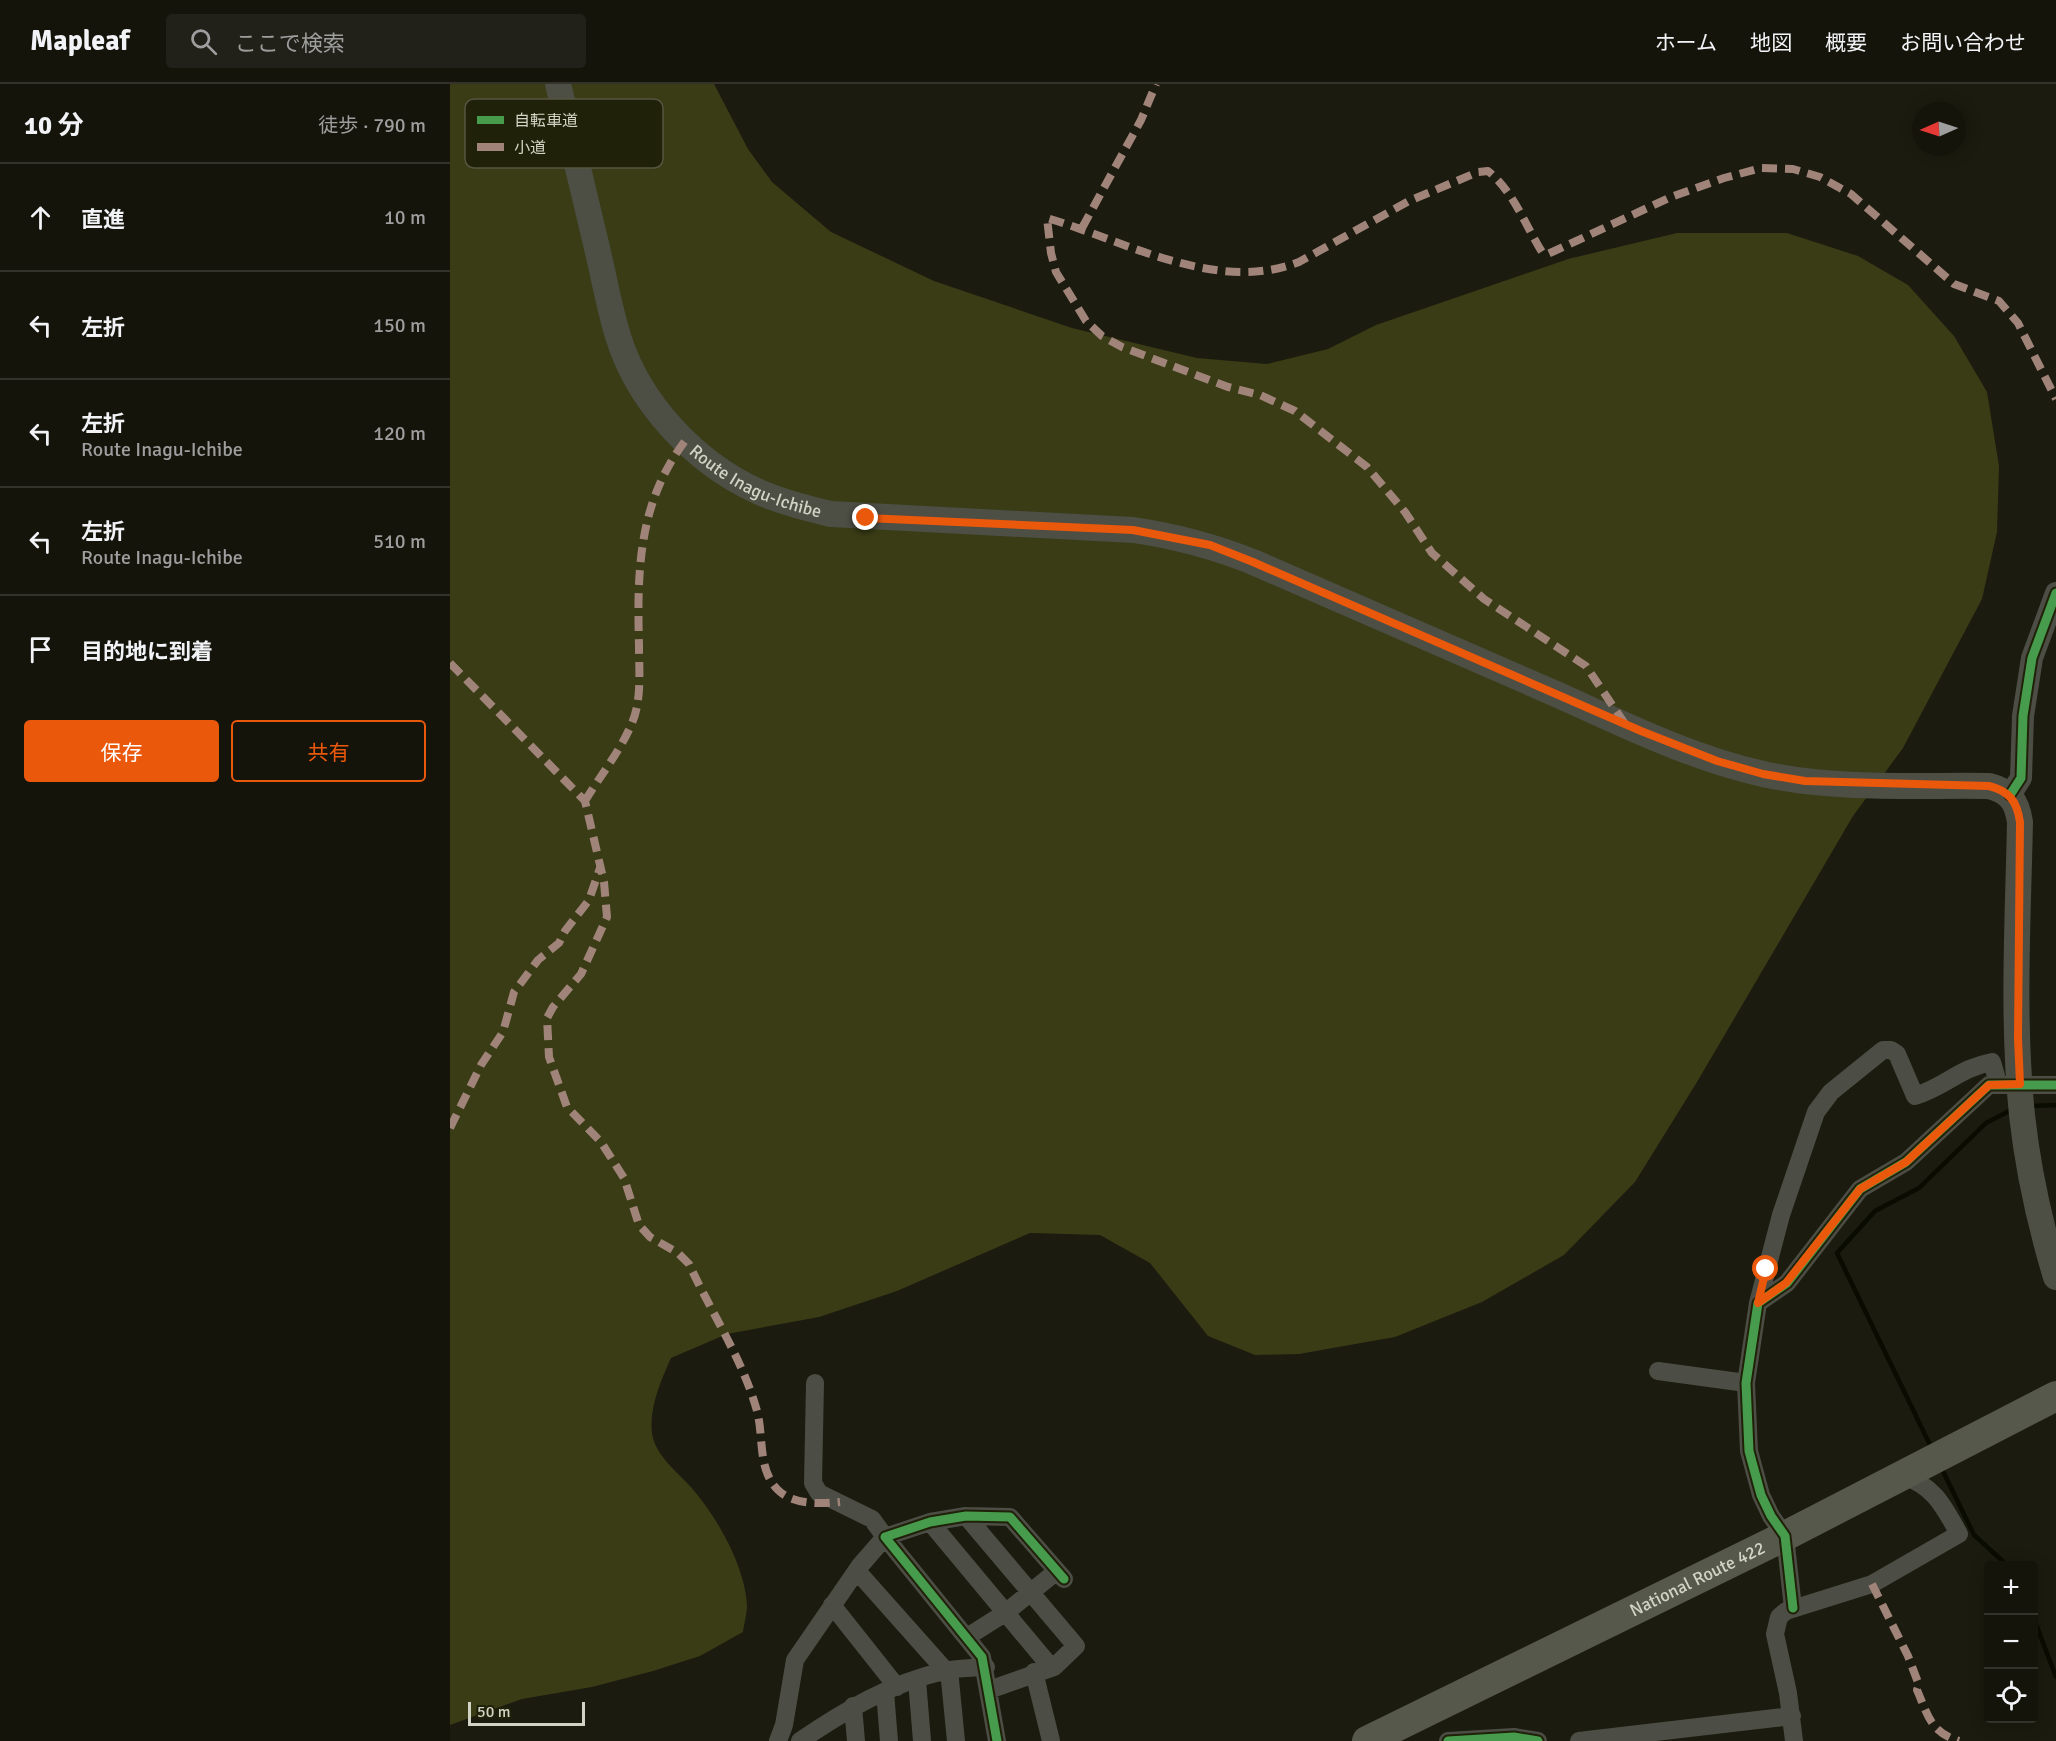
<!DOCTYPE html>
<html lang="ja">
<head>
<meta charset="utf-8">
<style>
	:root { --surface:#14140b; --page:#212119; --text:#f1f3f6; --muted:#9d9e9d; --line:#33332c; --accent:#ea580c }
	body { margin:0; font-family:Signika,"Noto Sans JP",sans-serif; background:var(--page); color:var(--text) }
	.controls { position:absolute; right:18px; bottom:18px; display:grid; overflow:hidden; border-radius:6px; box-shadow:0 3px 15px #0003 }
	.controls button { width:54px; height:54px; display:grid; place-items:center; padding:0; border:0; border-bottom:2px solid var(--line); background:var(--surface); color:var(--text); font:30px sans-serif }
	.compass { position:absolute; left:1462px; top:18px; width:54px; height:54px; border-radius:50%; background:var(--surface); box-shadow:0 3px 15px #0003; rotate:267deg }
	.scale { position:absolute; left:18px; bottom:15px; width:117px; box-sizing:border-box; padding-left:6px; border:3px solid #d1d3c4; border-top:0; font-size:16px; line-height:21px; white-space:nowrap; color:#d1d3c4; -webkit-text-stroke:4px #202109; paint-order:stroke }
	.stop { position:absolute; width:18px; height:18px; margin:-14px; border:4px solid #ea580c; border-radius:50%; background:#fff }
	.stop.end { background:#ea580c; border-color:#fff; box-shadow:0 2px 6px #0008 }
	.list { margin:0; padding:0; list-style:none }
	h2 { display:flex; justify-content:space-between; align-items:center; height:78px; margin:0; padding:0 24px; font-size:26px }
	h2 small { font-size:20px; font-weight:400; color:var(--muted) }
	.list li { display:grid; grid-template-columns:39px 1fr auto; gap:18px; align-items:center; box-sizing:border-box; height:108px; padding:0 24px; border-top:2px solid var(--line) }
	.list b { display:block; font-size:22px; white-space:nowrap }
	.list p { margin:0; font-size:20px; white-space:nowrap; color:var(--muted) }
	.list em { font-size:20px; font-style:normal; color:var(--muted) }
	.actions { display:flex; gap:12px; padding:18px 24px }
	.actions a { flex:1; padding:14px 0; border:2px solid var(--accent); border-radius:6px; text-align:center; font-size:21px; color:var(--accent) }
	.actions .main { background:var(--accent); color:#fff }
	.icon { flex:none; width:33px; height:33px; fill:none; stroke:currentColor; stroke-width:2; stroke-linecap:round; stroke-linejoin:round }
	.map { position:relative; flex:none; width:1606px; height:1657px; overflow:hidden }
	header { display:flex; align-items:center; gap:36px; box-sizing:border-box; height:84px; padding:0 30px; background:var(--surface); border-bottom:2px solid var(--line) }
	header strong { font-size:28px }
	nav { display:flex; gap:33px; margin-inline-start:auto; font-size:21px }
	.search { width:420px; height:54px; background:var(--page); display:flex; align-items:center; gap:15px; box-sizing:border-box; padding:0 21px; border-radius:6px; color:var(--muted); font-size:22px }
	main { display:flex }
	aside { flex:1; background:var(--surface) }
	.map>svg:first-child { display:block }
</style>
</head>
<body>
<header>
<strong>Mapleaf</strong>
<div class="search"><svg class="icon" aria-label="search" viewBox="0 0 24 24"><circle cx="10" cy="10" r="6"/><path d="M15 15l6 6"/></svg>ここで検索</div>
<nav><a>ホーム</a><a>地図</a><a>概要</a><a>お問い合わせ</a></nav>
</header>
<main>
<aside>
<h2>10 分<small>徒歩 · 790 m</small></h2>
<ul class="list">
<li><svg class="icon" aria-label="ahead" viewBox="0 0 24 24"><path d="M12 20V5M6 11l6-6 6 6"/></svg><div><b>直進</b></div><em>10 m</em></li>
<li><svg class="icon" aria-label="left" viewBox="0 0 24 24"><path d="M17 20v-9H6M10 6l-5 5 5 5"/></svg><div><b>左折</b></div><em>150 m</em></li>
<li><svg class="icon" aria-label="left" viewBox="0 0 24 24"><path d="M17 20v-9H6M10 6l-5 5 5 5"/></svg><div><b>左折</b><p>Route Inagu-Ichibe</p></div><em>120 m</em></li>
<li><svg class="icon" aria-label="left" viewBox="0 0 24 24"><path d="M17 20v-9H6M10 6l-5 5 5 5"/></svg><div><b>左折</b><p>Route Inagu-Ichibe</p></div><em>510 m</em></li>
<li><svg class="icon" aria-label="arrive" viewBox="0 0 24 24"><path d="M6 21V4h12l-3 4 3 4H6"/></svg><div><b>目的地に到着</b></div></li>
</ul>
<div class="actions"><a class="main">保存</a><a>共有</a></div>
</aside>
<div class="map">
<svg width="1606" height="1657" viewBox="0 0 1606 1657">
	<rect width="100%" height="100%" fill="#1b1b0f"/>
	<path fill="#393c15" d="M0,0h264l34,65 24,33 59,50 103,49 138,47 125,30 70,6 61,-15 48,-24 192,-66 109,-26h110l71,23 50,29 46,51 33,56 12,74 -2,66 -15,67 -79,149 -50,68 -156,266 -62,100 -71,73 -82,47 -87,35 -96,17 -44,1 -47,-19 -58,-73 -50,-28 -70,-2 -133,58 -78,26 -92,17 -56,24c-10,23 -22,49 -19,75 3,21 22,36 36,51 27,29 57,81 59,121 0,9 -3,19 -4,27l-43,24 -47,15 -61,16 -70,12 -72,26z"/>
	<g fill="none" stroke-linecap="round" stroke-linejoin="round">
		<path stroke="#0b0c01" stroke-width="4.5" d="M1579,1022l27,-1
			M1482,1365l-95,-196 38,-42 44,-23 67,-65 29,-15
			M1491,1383l33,68 34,31
			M1584,1535l22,58"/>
		<path stroke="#4c4d44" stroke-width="18" d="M1308,1219l23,-88 35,-103 15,-20 52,-42h8l6,4 18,42c32,-10 44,-28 77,-34l6,21
			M1208,1287l88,12
			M516,1432l110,130 -22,21 -65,23
			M480,1438l120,144
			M407,1487l88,99
			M382,1521l65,82
			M1343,1524l-8,-72 -14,-20 -10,-21 -12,-44 -3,-68 12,-80 29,-20 73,-94 46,-27 83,-77h67
			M517,1553l38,-24 52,-42
			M499,1586l7,71
			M584,1588l17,69
			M467,1596l5,61
			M435,1608l4,49
			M403,1622l3,35
			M328,1657l6,-16 11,-65 64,-93 26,-30 -13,-18 -53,-26 -6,-10 2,-100
			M350,1657c44,-30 91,-58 144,-70 13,-3 28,-3 42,-4
			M547,1657l-15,-84 -97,-120 45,-15 36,-6 44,1 54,62
			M998,1657l66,-4 24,4
			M1129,1657l213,-25
			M1344,1657l-6,-48 -13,-59 4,-17 7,-6 86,-27 87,-50c-15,-27 -25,-49 -57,-58"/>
		<path stroke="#4c4d44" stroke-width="22" d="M1560,711l11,-17 2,-62 9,-58 24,-65"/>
		<path stroke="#4d4e44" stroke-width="26" id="s1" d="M108,0c13,55 26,109 39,164 7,29 12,59 21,88 20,66 76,126 139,155 24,11 48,17 74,23l302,16c42,6 80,16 120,32 101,44 202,88 303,132 67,30 135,64 207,80 74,16 151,11 226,12 21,5 28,16 31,36 -2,97 -8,196 2,293 6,55 18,109 34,162"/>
		<path stroke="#57584c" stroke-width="30" id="s2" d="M917,1657l418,-205 271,-140"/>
		<path stroke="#a18479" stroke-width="8" stroke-dasharray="15 8" stroke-linecap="butt" d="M632,144l59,-108 15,-36
			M0,579l135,138 19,81 3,35 -26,57 -28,33 -6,11 2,39 18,50 34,35 23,36 15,47 11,12 28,16 11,11c22,48 54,96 68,147 7,25 0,58 21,79 15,15 43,14 62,12
			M1175,640l-39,-58 -102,-67 -52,-46 -27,-41 -38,-45 -72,-56 -35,-16 -32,-8 -106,-40 -20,-11 -16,-15 -30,-49 -5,-19 -4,-35c78,23 170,76 252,44l110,-61 69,-29 10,-1c26,21 37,54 54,81l6,2 123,-57 53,-19 37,-10 32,1 27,8 31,17 103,90 45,17 19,22 38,76
			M135,717c15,-25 36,-51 47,-78 10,-23 7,-53 7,-77 -2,-74 -1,-143 46,-205
			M0,1044l31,-63 22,-33 11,-40 24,-32 21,-17 6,-12 24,-31 11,-32
			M1422,1500l36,72 11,29 -2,5c11,25 13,42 42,51"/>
		<defs>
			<path id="cycleway" d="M1560,711l11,-17 2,-62 9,-58 24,-65
				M1343,1524l-8,-72 -14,-20 -10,-21 -12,-44 -3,-68 12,-80 29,-20 73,-94 46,-27 83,-77h67
				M547,1657l-15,-84 -97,-120 45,-15 36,-6 44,1 54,62
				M998,1657l66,-4 24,4"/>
		</defs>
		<use href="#cycleway" stroke="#202109" stroke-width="13"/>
		<use href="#cycleway" stroke="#469c4c" stroke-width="9"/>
	</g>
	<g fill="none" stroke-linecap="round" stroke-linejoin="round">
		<path stroke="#ea580c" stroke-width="8" d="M416,434l267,12 77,15 43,17 388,169 76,30 46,13 42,7 184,5c21,5 28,16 31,36l-2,216 2,46 -31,1 -83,77 -46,27 -74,94 -28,20 8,-34"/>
	</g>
	<g text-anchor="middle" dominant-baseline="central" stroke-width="6" stroke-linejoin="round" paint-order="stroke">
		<g font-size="18" fill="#d1d3c4" stroke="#202109">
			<text stroke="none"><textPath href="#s1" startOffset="468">Route Inagu-Ichibe</textPath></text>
			<text stroke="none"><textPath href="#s2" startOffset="368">National Route 422</textPath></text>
		</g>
	</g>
	<rect x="15" y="15" width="198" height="69" rx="9" fill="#202109" stroke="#555641" stroke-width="1.5"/>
	<rect x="27" y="32" width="27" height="8" fill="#469c4c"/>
	<rect x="27" y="59" width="27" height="8" fill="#a18479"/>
	<g font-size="16" fill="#d1d3c4">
		<text x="64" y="42">自転車道</text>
		<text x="64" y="69">小道</text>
	</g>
</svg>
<div class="controls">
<button>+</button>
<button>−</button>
<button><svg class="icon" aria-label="locate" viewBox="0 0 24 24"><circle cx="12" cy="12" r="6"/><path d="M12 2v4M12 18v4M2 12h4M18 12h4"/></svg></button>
</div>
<svg class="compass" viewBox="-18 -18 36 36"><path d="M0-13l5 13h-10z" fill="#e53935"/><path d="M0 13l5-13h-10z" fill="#9d9e9d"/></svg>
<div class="scale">50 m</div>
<div class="stop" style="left:1316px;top:1185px"></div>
<div class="stop end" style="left:416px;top:434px"></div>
</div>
</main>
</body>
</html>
